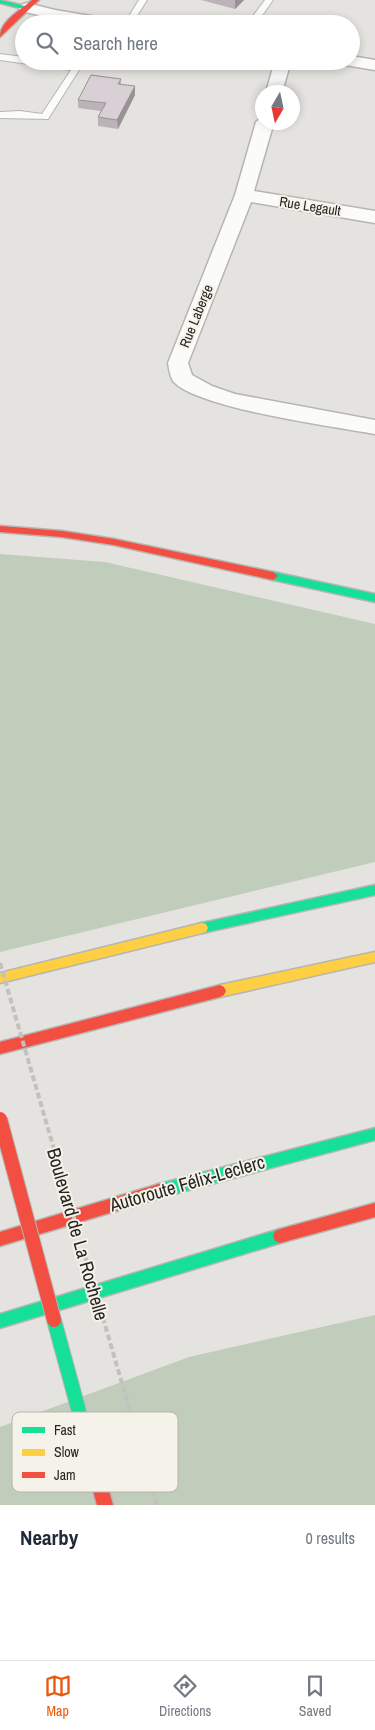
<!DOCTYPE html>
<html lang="en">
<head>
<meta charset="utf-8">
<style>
	:root { --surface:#fff; --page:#f6f6f7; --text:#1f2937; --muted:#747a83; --line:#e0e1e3; --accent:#ea580c }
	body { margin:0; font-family:"Archivo Narrow",sans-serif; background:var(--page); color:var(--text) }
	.compass { position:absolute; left:255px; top:85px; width:45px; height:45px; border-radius:50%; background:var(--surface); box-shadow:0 2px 8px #0003; rotate:189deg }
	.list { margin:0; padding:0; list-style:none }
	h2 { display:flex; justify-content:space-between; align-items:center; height:65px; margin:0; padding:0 20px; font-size:21px }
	h2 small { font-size:16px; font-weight:400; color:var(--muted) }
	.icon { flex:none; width:28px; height:28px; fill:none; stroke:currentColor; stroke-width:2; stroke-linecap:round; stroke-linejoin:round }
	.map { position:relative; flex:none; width:375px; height:1505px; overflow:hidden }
	.search { position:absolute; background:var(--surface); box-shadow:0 2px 8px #0003; left:15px; right:15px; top:15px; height:55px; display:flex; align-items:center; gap:12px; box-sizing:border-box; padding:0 18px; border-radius:28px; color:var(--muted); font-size:19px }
	.sheet { height:155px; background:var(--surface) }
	nav { display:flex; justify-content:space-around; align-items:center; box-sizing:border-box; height:70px; border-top:1px solid var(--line); background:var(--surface); font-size:14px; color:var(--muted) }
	nav a { display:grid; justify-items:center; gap:2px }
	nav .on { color:var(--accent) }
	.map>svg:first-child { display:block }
</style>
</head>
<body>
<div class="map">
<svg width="375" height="1505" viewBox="0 0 375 1505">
	<rect width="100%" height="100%" fill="#e4e3df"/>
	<path fill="#c0cdbb" d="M0,554l105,8 270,62v238l-375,90z
		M375,1315v190h-375v-78l189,-70z"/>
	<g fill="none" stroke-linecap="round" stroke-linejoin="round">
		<defs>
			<path id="lane" d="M139,0h8l-15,24h-8z
				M265,0h8l-17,24h-9z
				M0,54l24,3v4h25l25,4 2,-4 8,1 -36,57 -48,-1v-6l20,-1 22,3 29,-44 -71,-10z"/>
			<path id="street" d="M27,3l28,7 54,9 6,2 2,3h-39l-57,-13 -2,-3 2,-3z
				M351,56l24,4v10l-30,-5 -2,-4h8z
				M275,61h16l-9,31h-16z
				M262,117v5h12l-20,69 121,20v12l-124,-21 -63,161 4,12 20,11 23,8 140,26v14c-39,-7 -180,-26 -202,-53 -3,-5 -4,-12 -5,-18l67,-168 21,-73z"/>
			<path id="fast" d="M0,0l29,7 1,1 -3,2 -27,-7z
				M273,572l102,22v8l-106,-23 -1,-3 1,-3z
				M375,885v10l-173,38 -4,-1 -2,-4 2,-4 4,-1z
				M375,1128v12l-216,58 -5,-2 -2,-5 2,-5 5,-2z
				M280,1229l5,2 2,5 -2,5 -5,2 -280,85v-14z"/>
			<path id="slow" d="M202,923l4,1 2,4 -2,4 -4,1 -202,50v-10z
				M375,952v10l-155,35 -4,-2 -2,-4 2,-4 4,-2z"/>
			<path id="jam" d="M32,0h7l-39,37c0,-16 21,-27 32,-37z
				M0,526l62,5 52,8 159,33 5,4 -5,4 -159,-35 -52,-8 -62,-5z
				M220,985l4,2 2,4 -2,4 -4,2 -220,57v-12z
				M159,1184l5,2 2,5 -2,5 -5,2 -159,48v-14z
				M375,1203v14l-95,26 -5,-2 -2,-5 2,-5 5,-2z
				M81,1411l5,3 3,5 24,86h-16l-24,-86 3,-5z"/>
		</defs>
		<use href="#lane" stroke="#b6b5b2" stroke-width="2"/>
		<use href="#street" stroke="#b6b5b2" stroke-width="3"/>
		<use href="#fast" stroke="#b6b5b2" stroke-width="3"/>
		<use href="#slow" stroke="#b6b5b2" stroke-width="3"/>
		<use href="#jam" stroke="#b6b5b2" stroke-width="3"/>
		<path stroke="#c1c1c0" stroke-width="4" stroke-dasharray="6 3" stroke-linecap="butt" d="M128,1404l29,101"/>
		<use href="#lane" fill="#fbfbfa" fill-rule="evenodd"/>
		<use href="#street" fill="#fbfbfa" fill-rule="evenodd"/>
		<use href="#fast" fill="#16e098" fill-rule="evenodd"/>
		<use href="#slow" fill="#ffcf43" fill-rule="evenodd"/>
		<use href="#jam" fill="#f24e42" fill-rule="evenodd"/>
		<defs>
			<path id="fast-bridge" d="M54,1320l27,99"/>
			<path id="jam-bridge" d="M0,1119l54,201"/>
		</defs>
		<use href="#fast-bridge" stroke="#b6b5b2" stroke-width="16" stroke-linecap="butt"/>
		<use href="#jam-bridge" stroke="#b6b5b2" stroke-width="16" stroke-linecap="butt"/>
		<path stroke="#c1c1c0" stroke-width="4" stroke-dasharray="6 3" stroke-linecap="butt" d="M0,963l128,441"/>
		<use href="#fast-bridge" stroke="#16e098" stroke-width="14"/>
		<use href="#jam-bridge" stroke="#f24e42" stroke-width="14"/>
	</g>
	<path fill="#bbb3b7" d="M201,0h43l-9,9z
		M121,79v6l14,10 -17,34 -20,-3v-9l3,-6 -23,-3v-8z"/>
	<path fill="#989295" d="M235,0h9l-9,9z
		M135,86v9l-17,34 -1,-9z"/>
	<path fill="#d9d0d5" stroke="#989295" d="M91,75l30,4 -3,5 17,2 -18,34 -19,-3 8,-14 -28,-3z"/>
	<g text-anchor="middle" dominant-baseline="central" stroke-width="4" stroke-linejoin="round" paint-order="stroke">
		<g font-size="14" fill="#262522" stroke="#f5f2e9">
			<text transform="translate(310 206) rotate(9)">Rue Legault</text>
			<text transform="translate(196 316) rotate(-68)">Rue Laberge</text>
		</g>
		<g font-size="19" fill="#262522" stroke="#f5f2e9">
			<text transform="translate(187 1183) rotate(-16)">Autoroute Félix-Leclerc</text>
			<text transform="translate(78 1234) rotate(74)">Boulevard de La Rochelle</text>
		</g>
	</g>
	<rect x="12" y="1412" width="166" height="80" rx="8" fill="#f5f2e9" stroke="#b7b4ad" stroke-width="1"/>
	<rect x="22" y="1427" width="23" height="6" fill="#16e098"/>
	<rect x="22" y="1449" width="23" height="7" fill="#ffcf43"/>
	<rect x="22" y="1472" width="23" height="6" fill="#f24e42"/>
	<g font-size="14" fill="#262522">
		<text x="54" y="1435">Fast</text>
		<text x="54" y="1457">Slow</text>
		<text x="54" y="1480">Jam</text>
	</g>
</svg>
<svg class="compass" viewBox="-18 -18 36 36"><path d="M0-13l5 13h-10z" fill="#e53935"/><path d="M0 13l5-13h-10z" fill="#747a83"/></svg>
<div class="search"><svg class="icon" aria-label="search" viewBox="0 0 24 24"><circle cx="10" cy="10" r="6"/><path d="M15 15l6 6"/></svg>Search here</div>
</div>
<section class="sheet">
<h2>Nearby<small>0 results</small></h2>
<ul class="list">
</ul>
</section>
<nav>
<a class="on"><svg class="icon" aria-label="map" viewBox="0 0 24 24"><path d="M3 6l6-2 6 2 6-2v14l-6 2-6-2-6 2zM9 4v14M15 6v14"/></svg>Map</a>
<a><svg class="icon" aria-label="directions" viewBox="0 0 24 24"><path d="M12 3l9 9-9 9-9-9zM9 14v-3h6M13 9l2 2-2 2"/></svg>Directions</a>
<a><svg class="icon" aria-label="saved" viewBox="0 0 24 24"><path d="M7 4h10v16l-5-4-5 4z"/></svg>Saved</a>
</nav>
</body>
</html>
